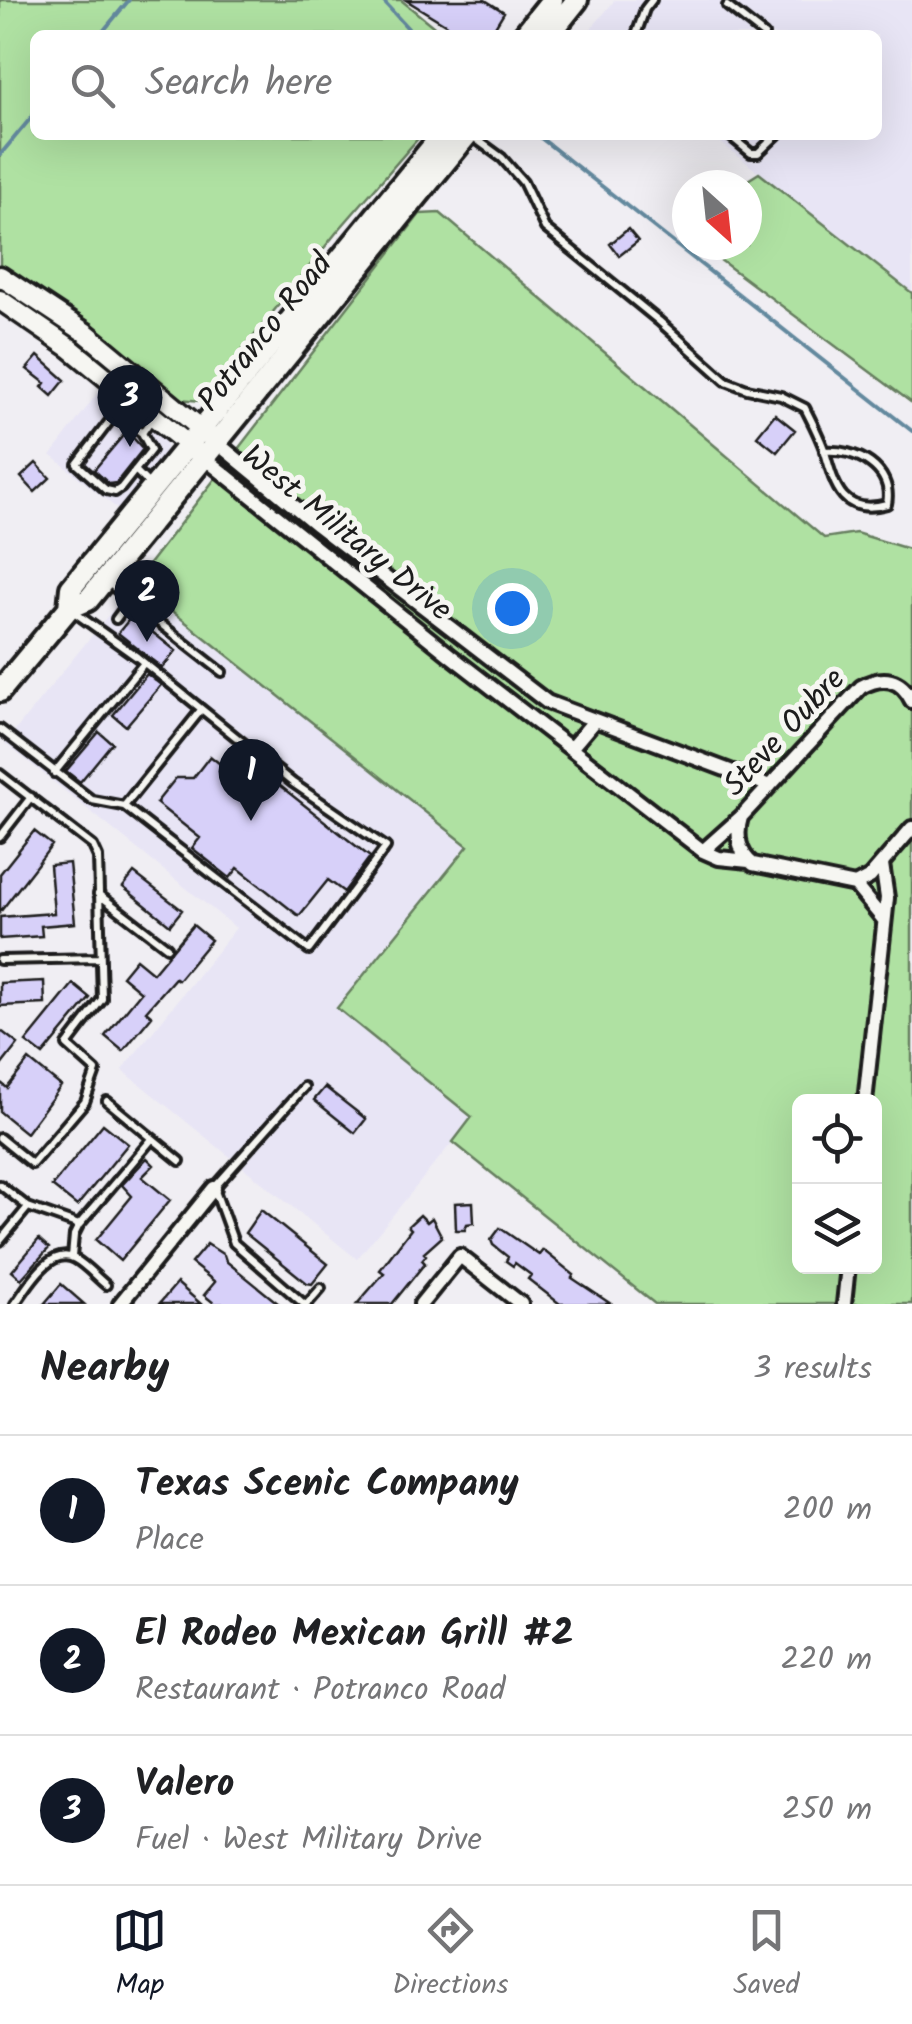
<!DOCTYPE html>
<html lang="en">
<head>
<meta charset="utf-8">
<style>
	:root { --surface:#fff; --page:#f6f6f6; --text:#202124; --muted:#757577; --line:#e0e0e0; --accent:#111827 }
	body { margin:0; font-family:Kalam,sans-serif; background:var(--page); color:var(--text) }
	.controls { position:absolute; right:30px; bottom:30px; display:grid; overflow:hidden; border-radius:15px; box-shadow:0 10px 40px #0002 }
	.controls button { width:90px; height:90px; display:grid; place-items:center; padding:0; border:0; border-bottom:2px solid var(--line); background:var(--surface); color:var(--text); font:50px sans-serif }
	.compass { position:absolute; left:672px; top:170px; width:90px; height:90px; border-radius:50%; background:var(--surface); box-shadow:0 10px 40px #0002; rotate:153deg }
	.you { position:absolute; left:512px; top:608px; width:35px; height:35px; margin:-25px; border:8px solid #fff; border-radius:50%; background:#1a73e8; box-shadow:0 0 0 15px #1a73e833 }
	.badge { display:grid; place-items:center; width:65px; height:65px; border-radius:50%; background:var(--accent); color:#fff; font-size:32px; font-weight:700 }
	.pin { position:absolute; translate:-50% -82px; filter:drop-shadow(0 2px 5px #0008) }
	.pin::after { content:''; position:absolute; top:52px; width:35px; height:30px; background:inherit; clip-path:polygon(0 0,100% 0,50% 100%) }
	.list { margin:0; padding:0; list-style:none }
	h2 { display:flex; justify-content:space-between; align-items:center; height:130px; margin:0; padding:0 40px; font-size:42px }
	h2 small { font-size:32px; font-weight:400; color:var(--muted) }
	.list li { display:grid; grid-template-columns:65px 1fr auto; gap:30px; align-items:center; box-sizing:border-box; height:150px; padding:0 40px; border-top:2px solid var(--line) }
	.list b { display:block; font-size:38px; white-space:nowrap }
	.list p { margin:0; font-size:32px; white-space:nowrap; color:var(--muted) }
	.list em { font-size:32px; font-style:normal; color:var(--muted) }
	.icon { flex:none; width:55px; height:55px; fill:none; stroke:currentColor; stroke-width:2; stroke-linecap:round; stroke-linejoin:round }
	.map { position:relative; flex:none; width:912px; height:1304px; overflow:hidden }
	.search { position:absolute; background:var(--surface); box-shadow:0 10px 40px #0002; left:30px; right:30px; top:30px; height:110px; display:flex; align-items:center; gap:25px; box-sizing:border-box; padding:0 35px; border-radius:15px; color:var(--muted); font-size:38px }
	.sheet { height:580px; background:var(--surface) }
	nav { display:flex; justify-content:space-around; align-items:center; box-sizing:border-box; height:140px; border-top:2px solid var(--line); background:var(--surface); font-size:28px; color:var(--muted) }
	nav a { display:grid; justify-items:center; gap:5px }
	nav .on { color:var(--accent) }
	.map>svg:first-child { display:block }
</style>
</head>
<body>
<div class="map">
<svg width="912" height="1304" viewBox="0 0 912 1304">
	<rect width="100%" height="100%" fill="#f0eef3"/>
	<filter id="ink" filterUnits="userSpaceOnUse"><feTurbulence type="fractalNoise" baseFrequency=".01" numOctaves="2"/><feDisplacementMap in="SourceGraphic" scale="20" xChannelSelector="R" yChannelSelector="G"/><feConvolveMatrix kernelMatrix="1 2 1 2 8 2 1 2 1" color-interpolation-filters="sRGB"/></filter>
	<g filter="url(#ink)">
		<path fill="#e8e5f5" d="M615,0h297v293l-201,-158h166v-100h-291z
			M103,386l57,46 5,8 1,8 -6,16 -40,47 -69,-56z
			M135,582l333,264 -131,162 136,109 -116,142 -235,-189 114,-142 -231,-185z"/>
		<path fill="#afe1a2" stroke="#667e5f" stroke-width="2.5" fill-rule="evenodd" d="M0,0h401l43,35h-409v100h386l-85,98 -134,168 -24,-2 -80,-65 -98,-68z
			M759,173l153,120v110l-212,-158h47v-60h-7z
			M440,213l384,325 32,-5 56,17v754h-257l-202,-162 19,-25 -135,-109 131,-162 -333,-264 285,-368zM800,1102h74v164h-74z"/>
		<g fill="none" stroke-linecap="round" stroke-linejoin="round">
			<path stroke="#64899e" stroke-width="4" d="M382,0l32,35
				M100,35l29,-35
				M537,135l375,296
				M0,155l35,-42"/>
		</g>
		<path fill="#d7d0f9" stroke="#1c1c1c" stroke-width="2.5" d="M406,0h79l19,12 -14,23h-27z
			M628,229l10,12 -19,15 -9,-12z
			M38,356l27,24 -13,16 -10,-9 3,-4 -18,-14z
			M775,414l20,16 -18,22 -20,-16z
			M127,431l16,18 -27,34 -7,1 -15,-14z
			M36,463l14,15 -15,14 -14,-15z
			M132,616l44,35 -14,17 -44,-35z
			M147,674l14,11 -35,41 -13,-11z
			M99,732l13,11 -32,39 -14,-11z
			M210,756l52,41 12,-16 96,76 -26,35 -16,-12 -29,36 -61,-48 -8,10 -38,-30 8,-10 -44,-35 20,-25h17z
			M34,831l18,14 -52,67v-38z
			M69,863l6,60 -34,3 1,10 -42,3v-22l54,-4 -4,-48z
			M134,873l48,37 -12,15 -47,-38z
			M193,925l18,15 -33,40 -3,-2 -29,33 6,5 -29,35 -18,-15 36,-44 -19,-16 14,-17 17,14z
			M44,981l1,23 -45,2v-23z
			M73,984l17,14 -47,57 -17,-13z
			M0,1030l18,14 -18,23z
			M29,1060l32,26 -35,47 -26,-21v-30l7,6z
			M325,1087l41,32 -11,14 -41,-33z
			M103,1124l25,20 -51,62 -25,-20z
			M147,1158l7,7 -12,12 28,23 -50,61 -24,-21 36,-44 -10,-11z
			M473,1202l1,21 -7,1 -2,6h-9l-1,-27z
			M261,1210l67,54 -16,20 -5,-1 -62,-50z
			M420,1215l7,7 5,-4 10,19 -18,16 2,2 -4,5 3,3 -33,41h-35l27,-31 -4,-3 31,-41 -3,-3z
			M500,1228l39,27 4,-5 31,25 -2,3 39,26h-51l-32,-25 3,-4 -16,-12 -2,3 -7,-5 2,-4 -15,-12 -2,-5z
			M39,1239l10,9 -28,31 -9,-8z
			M207,1244l17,11 2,6 53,43h-64l-11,-9 11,-13 -24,-19z
			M177,1283l24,21h-42z
			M61,1284l23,20h-40z"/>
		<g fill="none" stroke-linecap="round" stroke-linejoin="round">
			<defs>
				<path id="service" d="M727,6l37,29
					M636,35l9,-26 7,-9
					M729,135l22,18h7l19,-18
					M472,136l30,22 21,24 22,46 114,93 67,60 21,8 34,7 24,12c7,14 15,29 20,44 10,36 18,64 62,52 7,-35 -31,-56 -63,-53
					M128,397l-51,67 29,26 9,2 6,-4 30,-38 -9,-17 11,-16
					M115,414l27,19
					M135,470l17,17
					M107,582l23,18 -14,19
					M130,600l92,72
					M0,729l92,71 32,6 185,144 77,-103 -93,-64 -156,-126 -63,-45
					M54,773l90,-110
					M0,774l93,72 5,11 4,142 -35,46 29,26 -11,31 -53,62 -32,-26
					M124,806l77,-96
					M0,837l31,-40
					M98,894l69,53
					M0,960l100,-2
					M107,1101l73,60
					M0,1185l28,22 51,18
					M0,1241l28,-34
					M72,1257l2,-22 5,-10 73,-86
					M15,1304c12,-16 35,-59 60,-45 11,6 21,18 31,26
					M304,1304l-70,-61 -20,-55 90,-101
					M307,1304l14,-16"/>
				<path id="minor" d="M216,442l101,83 230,177 223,84
					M203,457l248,199 252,195 16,7 30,3
					M912,701c-11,-23 -29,-26 -51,-14l-120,130c-5,17 -3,36 12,47l102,21 15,-8 42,-49
					M572,747l22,-26
					M703,851l38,-34
					M855,885l28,34
					M865,1102l22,-204 -5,-34
					M120,1304l94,-116
					M421,1304l39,-48 61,48
					M844,1304l4,-38"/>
				<path id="secondary" d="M0,276l86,57 126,105
					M0,300l70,48 127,104"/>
				<path id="primary" d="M524,35l28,-35
					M549,35l28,-35
					M69,608l2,-20 371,-453
					M0,691l69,-83 19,-8 379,-465"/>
			</defs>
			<use href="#service" stroke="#1c1c1c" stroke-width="14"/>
			<use href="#minor" stroke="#1c1c1c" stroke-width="20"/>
			<use href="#secondary" stroke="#1c1c1c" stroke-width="25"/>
			<use href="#primary" stroke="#1c1c1c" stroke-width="28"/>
			<use href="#service" stroke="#f6f6f2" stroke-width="6"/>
			<use href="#minor" stroke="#f6f6f2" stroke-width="12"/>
			<use href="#secondary" stroke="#f6f6f2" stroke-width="18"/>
			<use href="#primary" stroke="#f6f6f2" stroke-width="20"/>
		</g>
	</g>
	<g text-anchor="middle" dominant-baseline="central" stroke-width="10" stroke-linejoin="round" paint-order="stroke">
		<g font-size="32" fill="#1c1c1c" stroke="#f6f6f2">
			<text transform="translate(266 333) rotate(-51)">Potranco Road</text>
			<text transform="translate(346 534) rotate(39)">West Military Drive</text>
			<text transform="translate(785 733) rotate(-47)">Steve Oubre</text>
		</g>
	</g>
</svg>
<div class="controls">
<button><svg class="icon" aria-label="locate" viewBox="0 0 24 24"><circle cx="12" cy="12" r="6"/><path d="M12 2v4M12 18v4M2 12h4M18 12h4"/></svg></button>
<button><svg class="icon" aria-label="layers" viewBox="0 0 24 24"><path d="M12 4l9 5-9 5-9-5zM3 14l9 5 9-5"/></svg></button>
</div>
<svg class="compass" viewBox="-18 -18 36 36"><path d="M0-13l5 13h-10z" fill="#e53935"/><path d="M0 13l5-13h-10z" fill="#757577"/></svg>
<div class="you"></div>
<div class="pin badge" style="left:251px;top:821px">1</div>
<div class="pin badge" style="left:147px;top:642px">2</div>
<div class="pin badge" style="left:130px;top:447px">3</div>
<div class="search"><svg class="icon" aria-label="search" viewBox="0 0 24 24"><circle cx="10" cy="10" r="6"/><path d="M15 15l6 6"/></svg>Search here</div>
</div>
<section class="sheet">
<h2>Nearby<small>3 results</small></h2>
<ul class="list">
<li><span class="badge">1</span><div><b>Texas Scenic Company</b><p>Place</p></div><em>200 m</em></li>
<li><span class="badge">2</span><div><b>El Rodeo Mexican Grill #2</b><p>Restaurant · Potranco Road</p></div><em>220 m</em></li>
<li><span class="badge">3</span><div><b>Valero</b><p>Fuel · West Military Drive</p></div><em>250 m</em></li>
</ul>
</section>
<nav>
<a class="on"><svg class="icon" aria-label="map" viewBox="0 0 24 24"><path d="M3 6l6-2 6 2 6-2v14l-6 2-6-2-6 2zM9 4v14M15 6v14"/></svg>Map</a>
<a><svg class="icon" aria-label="directions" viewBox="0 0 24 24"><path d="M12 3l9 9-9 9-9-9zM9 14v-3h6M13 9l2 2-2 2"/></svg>Directions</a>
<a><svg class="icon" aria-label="saved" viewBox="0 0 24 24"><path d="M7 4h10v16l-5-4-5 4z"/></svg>Saved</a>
</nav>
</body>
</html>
